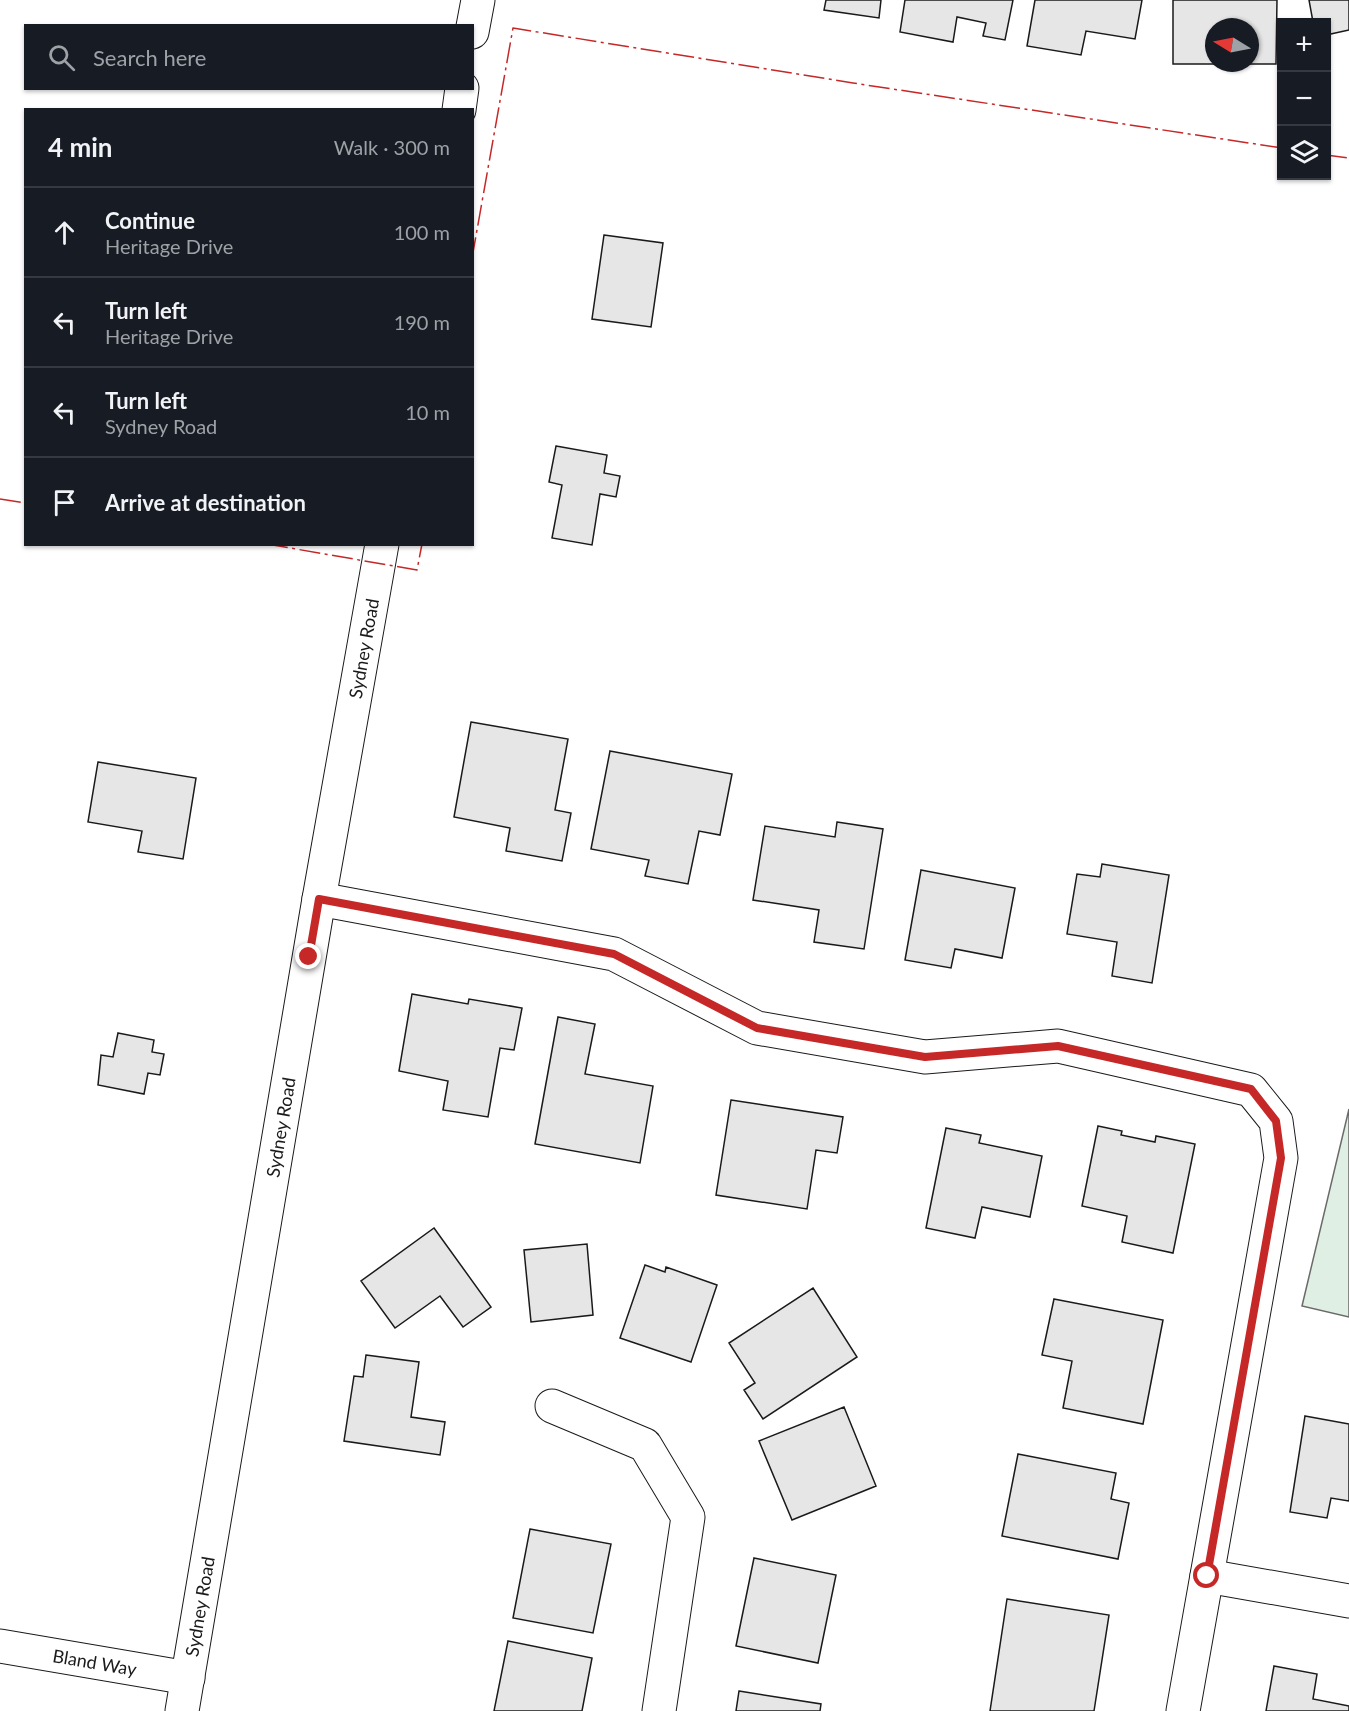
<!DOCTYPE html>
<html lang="en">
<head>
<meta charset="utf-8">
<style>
	:root { --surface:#171b24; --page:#20242c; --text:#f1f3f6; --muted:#9ea1a6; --line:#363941 }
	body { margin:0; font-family:Lato,sans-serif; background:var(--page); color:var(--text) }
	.controls { position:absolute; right:18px; top:18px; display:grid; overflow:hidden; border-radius:0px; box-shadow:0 2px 4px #0004 }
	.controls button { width:54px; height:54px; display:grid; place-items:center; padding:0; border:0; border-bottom:2px solid var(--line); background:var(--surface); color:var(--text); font:30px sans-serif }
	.compass { position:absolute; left:1205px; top:18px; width:54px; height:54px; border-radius:50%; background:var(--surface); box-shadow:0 2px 4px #0004; rotate:280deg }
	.stop { position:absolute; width:18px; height:18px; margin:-14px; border:4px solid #c62828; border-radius:50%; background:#fff }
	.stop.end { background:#c62828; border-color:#fff; box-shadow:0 2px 6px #0008 }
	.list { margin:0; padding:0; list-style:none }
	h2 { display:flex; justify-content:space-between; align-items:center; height:78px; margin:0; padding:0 24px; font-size:26px }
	h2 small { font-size:20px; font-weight:400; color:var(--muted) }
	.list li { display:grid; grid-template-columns:39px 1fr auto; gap:18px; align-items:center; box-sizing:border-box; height:90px; padding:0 24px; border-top:2px solid var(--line) }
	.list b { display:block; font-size:22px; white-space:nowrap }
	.list p { margin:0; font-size:20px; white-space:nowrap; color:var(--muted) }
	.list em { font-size:20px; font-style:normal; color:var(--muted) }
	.icon { flex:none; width:33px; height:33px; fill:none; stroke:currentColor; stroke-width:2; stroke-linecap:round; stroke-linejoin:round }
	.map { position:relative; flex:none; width:1349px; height:1711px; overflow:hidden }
	.search { position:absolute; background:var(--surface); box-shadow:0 2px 4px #0004; left:24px; top:24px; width:450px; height:66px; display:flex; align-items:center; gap:15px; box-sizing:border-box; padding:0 21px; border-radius:0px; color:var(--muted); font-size:22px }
	.panel { position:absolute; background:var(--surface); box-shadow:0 2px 4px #0004; left:24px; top:108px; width:450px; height:438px; border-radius:0px }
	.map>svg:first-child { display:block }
</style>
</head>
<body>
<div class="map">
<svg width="1349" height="1711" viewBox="0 0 1349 1711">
	<rect width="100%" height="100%" fill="#fff"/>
	<path fill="#e0efe3" stroke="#6a6a6a" stroke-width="1.5" d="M1349,1109v208l-47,-11z"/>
	<path fill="#e6e6e6" stroke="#1a1a1a" stroke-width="1.5" fill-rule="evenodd" d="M826,0h55l-2,18 -55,-8z
		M905,0h108l-8,40 -22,-4 3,-13 -29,-6 -4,25 -53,-10z
		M1035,0h107l-7,39 -49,-8 -5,24 -54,-9z
		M1173,0h104l-1,64h-103zM1214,27h36v36h-36z
		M1309,0h40v30l-23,5v-13h-13z
		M604,235l59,8 -12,84 -59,-8z
		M556,446l51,9 -3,18 16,3 -4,21 -16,-3 -8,51 -40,-7 10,-53 -13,-3z
		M471,722l97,17 -13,71 16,3 -9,48 -56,-10 4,-23 -56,-11z
		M610,751l122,23 -12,61 -21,-4 -11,53 -43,-8 4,-16 -58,-11z
		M98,762l98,16 -13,81 -45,-7 4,-21 -54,-9z
		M837,822l46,7 -19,120 -50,-7 5,-32 -66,-10 12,-74 70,11z
		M1102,864l67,11 -17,108 -40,-7 5,-34 -50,-8 10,-60 23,3z
		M921,870l94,18 -13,70 -47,-9 -4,19 -46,-8z
		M412,994l56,10 1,-5 53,9 -8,42 -14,-2 -12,69 -45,-7 5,-29 -49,-10z
		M558,1017l37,7 -10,50 68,12 -13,77 -105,-19z
		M118,1033l36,7 -2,12 12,2 -4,21 -12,-2 -4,21 -46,-9 3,-30 12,2z
		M731,1100l112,17 -6,36 -21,-3 -9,59 -91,-14z
		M1098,1126l24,5 -1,4 34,7 1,-6 39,8 -22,109 -51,-11 5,-26 -45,-10z
		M946,1128l35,7 -2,8 63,13 -12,61 -48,-10 -7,31 -49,-10z
		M434,1228l57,79 -28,20 -23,-31 -45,32 -34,-47z
		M587,1244l6,71 -62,7 -7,-72z
		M645,1265l20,7 1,-5 51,18 -26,77 -71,-24z
		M813,1288l44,69 -94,62 -19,-29 11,-7 -26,-40z
		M1054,1299l109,21 -20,104 -80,-16 9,-47 -30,-6z
		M366,1355l53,7 -8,55 34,5 -5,33 -96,-14 10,-65 9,1z
		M844,1407l32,79 -84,34 -33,-79z
		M1305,1416l44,8v77l-18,-3 -4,20 -37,-6z
		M1018,1454l98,19 -5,26 18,4 -11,56 -116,-23z
		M530,1529l81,15 -18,89 -80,-15z
		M754,1558l82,17 -18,88 -82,-17z
		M1007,1599l102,16 -15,96h-104z
		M508,1641l84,17 -10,53h-88z
		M1274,1666l43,8 -4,25 36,7v5h-83z
		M739,1691l82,13 -1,7h-84z"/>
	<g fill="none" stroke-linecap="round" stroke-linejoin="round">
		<defs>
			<g id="minor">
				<path d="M472,32l6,-32"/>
				<path d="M459,110l3,-22"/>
				<path d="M319,899l295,55 143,74 168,29 133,-11 193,44 25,31 5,37 -98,553"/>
				<path d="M552,1406l93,39 43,72 -29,194"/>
				<path d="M1207,1576l142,25"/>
				<path id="s1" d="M0,1646l188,32"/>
				<path id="s2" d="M182,1711l137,-812 63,-355"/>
			</g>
		</defs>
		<use href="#minor" stroke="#1a1a1a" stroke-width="35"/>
		<use href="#minor" stroke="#fff" stroke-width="33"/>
		<path stroke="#c62828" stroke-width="1.5" stroke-dasharray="21 4.5 3 4.5" stroke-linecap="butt" d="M1326,155l23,3
			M472,258l41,-230 340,55 429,65
			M0,499l26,4
			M267,544l150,26 5,-26"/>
	</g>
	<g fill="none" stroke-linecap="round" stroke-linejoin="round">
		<path stroke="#c62828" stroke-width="8" d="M309,957l10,-58 295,55 143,74 168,29 133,-11 193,43 25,32 5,37 -74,418"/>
	</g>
	<g text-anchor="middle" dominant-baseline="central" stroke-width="4.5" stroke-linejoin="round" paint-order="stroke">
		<g font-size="18" fill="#1a1a1a" stroke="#fff">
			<text stroke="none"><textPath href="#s2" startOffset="1078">Sydney Road</textPath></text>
			<text stroke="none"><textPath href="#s2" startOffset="592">Sydney Road</textPath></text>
			<text stroke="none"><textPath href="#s2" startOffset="106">Sydney Road</textPath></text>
			<text stroke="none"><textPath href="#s1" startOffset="96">Bland Way</textPath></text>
		</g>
	</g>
</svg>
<div class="controls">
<button>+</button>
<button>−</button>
<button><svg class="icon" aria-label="layers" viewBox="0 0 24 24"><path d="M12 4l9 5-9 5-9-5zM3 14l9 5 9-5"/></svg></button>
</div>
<svg class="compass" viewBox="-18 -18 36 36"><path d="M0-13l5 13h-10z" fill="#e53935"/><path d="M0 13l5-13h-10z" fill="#9ea1a6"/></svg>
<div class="stop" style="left:1207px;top:1576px"></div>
<div class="stop end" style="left:309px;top:957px"></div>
<div class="search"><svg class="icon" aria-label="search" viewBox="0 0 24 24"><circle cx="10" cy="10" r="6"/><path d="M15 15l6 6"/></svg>Search here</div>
<section class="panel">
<h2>4 min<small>Walk · 300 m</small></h2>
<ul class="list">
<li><svg class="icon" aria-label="ahead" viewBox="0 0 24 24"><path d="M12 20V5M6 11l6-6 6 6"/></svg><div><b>Continue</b><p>Heritage Drive</p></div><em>100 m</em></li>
<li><svg class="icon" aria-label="left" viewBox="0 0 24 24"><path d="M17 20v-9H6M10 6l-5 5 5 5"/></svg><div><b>Turn left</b><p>Heritage Drive</p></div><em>190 m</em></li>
<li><svg class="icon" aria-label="left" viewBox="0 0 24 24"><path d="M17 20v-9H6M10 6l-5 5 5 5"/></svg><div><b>Turn left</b><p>Sydney Road</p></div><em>10 m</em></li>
<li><svg class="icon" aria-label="arrive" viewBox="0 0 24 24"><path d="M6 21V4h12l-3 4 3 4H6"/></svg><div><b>Arrive at destination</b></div></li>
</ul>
</section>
</div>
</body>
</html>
